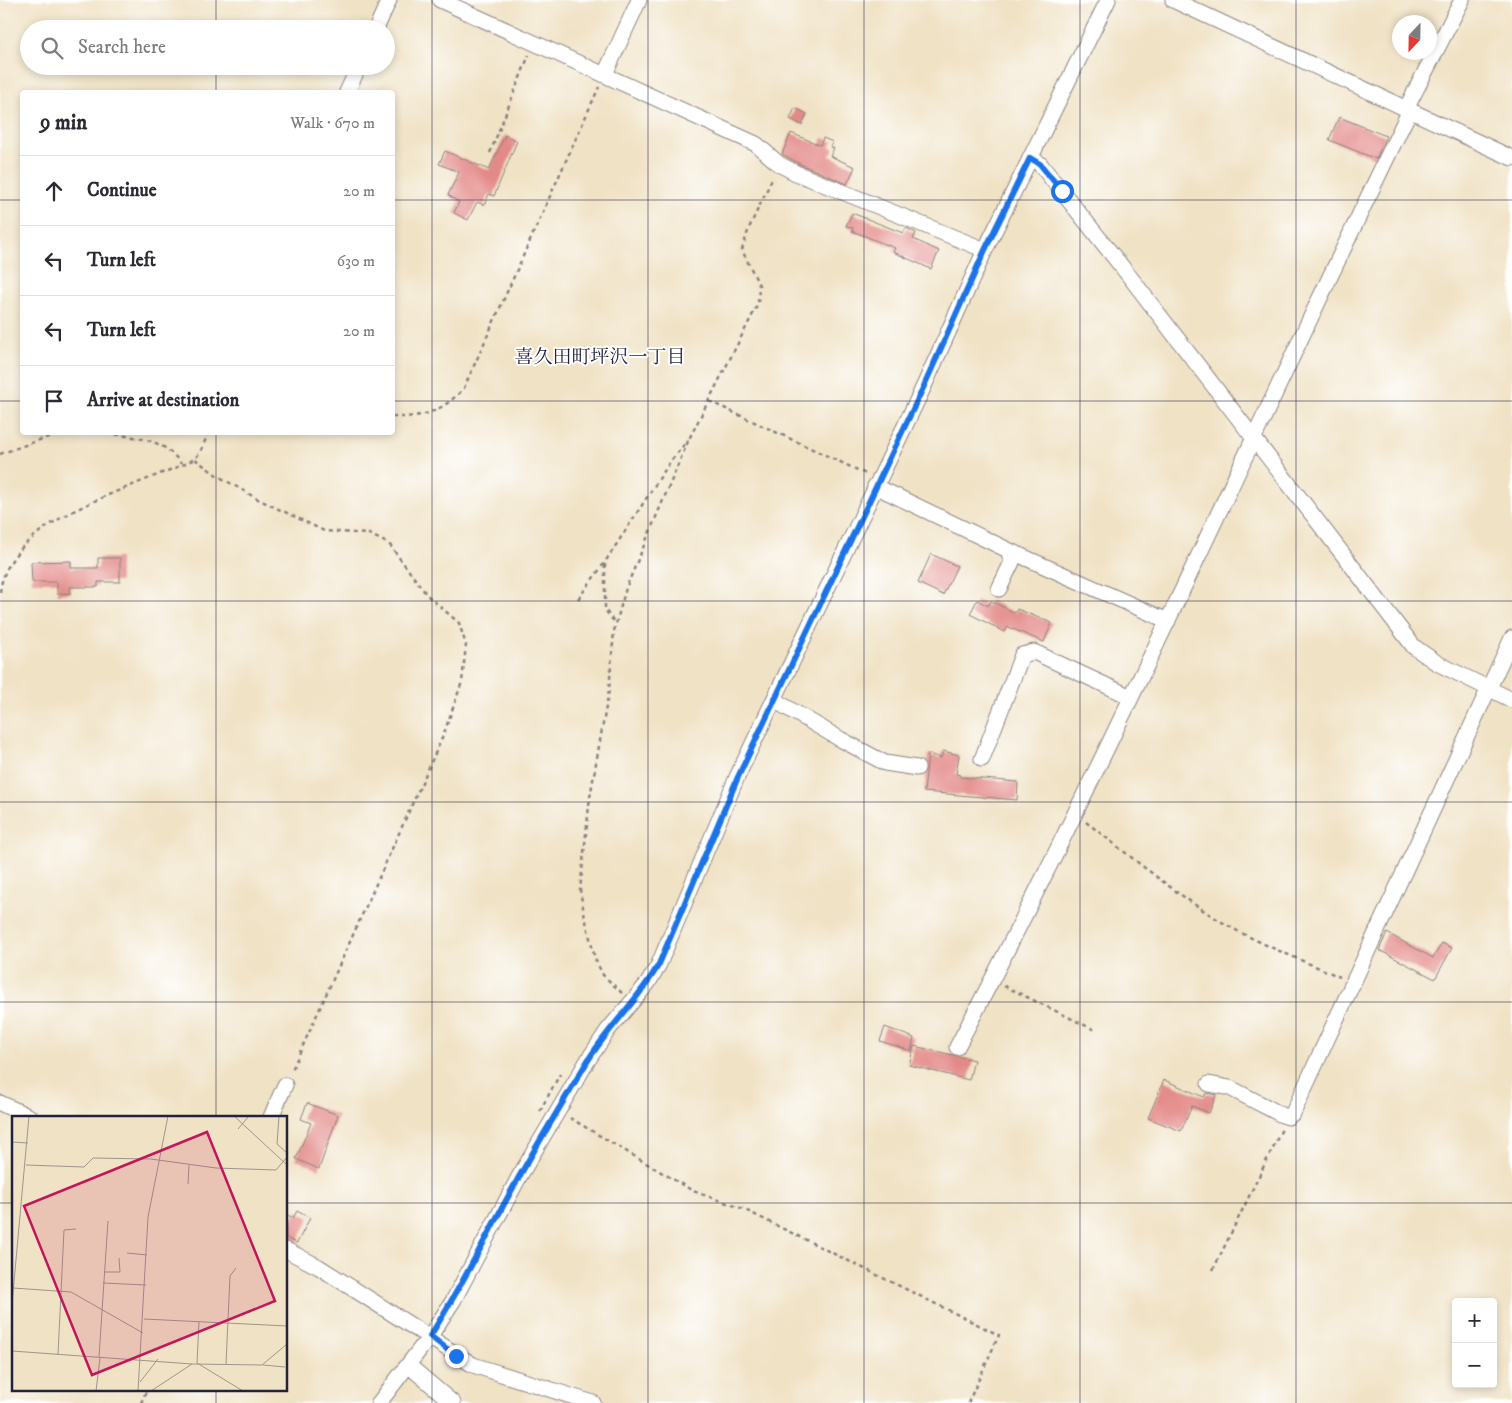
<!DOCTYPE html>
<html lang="en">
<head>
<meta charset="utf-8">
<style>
	:root { --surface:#fff; --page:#f2f2f3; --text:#2b2b33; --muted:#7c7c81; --line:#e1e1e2 }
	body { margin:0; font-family:"IM FELL DW Pica","Noto Serif JP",serif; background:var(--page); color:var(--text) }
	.controls { position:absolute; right:15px; bottom:15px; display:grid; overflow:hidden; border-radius:5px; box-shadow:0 2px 8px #0003 }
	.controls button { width:45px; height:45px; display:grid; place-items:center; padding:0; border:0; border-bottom:1px solid var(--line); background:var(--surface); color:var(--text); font:25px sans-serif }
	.compass { position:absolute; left:1392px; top:15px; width:45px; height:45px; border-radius:50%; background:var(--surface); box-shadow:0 2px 8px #0003; rotate:202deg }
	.stop { position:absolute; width:15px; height:15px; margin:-11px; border:4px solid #1a73e8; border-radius:50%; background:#fff }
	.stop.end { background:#1a73e8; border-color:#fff; box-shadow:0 1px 5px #0008 }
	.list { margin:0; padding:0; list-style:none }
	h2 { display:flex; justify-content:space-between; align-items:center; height:65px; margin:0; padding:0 20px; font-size:21px }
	h2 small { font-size:16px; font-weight:400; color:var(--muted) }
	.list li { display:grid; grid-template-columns:32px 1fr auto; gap:15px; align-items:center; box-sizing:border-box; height:70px; padding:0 20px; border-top:1px solid var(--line) }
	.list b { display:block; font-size:19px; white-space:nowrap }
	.list em { font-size:16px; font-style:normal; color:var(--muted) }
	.icon { flex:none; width:28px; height:28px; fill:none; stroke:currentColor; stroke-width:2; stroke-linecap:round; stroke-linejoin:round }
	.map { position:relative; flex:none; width:1512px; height:1403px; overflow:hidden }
	.search { position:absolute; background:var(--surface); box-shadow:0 2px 8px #0003; left:20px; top:20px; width:375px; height:55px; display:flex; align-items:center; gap:12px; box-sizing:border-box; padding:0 18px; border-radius:28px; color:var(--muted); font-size:19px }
	.panel { position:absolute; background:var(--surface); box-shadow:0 2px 8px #0003; left:20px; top:90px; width:375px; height:345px; border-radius:5px }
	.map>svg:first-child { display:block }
</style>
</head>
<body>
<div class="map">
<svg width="1512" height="1403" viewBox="0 0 1512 1403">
	<rect width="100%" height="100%" fill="#fff"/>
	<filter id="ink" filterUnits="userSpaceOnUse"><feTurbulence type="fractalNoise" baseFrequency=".02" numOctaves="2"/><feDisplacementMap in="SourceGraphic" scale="10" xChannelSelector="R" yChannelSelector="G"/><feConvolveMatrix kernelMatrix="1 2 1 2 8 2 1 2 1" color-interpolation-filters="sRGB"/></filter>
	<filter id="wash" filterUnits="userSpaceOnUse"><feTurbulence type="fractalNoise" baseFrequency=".0096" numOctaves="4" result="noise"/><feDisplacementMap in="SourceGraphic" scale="20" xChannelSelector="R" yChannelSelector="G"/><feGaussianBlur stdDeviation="1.12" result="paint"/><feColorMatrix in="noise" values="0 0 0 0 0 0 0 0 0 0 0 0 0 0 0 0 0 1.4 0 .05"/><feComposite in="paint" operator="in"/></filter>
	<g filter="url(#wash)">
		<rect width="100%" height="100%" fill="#f0e2c5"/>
		<g id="blocks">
			<path fill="#e38a88" d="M795,108l12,6 -5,11 -12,-6z
				M1339,117l47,19 -10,23 -47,-19z
				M791,133l29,12 3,-7 10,4 -3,5 4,1 -4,8 25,11 -8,17 -47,-20 -18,-10z
				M505,135l12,6 -23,55 -5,-2 -5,11 -7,-3 -9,18 -14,-7 5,-11 -11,-7 11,-23 -20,-8 6,-13 44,19z
				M852,213l51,20 3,-5 10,5 -3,6 26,12 -8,18 -38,-17 2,-4 -43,-17 1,-3 -7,-2z
				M931,554l26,12 -14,29 -25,-12z
				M98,558h22v24h-22v5h-28l1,6 -14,1v-12h-25l-1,-20 40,-1v7h27z
				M977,600l11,6 3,-5 24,12 2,-4 35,14 -8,19 -36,-15 -3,5 -35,-18z
				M943,751l16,4 -3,19 4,1v2l58,5 -1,18 -93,-8 4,-38 13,4z
				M1387,933l46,25 9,-15 10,5 -17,31 -56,-29z
				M885,1027l29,11 -3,13 -31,-10z
				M914,1046l60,14 -5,20 -60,-15z
				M1164,1080l40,17 2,-4 10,2 -7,18 -17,-7 -11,25 -33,-13z
				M307,1103l31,12 -19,54 -23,-10 15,-36 -10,-4z
				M297,1211l13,7 -13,25 -11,-5v-24l7,4z"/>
		</g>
	</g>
	<g filter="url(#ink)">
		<use href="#blocks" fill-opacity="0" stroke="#898280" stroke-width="1"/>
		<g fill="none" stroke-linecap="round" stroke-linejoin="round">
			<defs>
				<path id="minor" d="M440,0l316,144 23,20 17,9 189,77
					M1173,0l339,158
					M376,29l13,-29
					M605,74l34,-74
					M347,92l12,-26
					M1406,109l56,-109
					M1030,157l10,7 90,113 284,370 23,16 75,37
					M875,486l133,64 160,71
					M999,589l13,-27 -4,-12
					M774,700l66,39 45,24 32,5
					M982,759l40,-104 12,-3 97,45
					M957,1047c161,-307 301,-625 453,-937
					M1209,1084l21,4 52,27 6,2 5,-4 219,-475
					M0,1103l30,14
					M271,1117l14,-32
					M286,1250l33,17 154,98 120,38
					M408,1365l45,38
					M379,1403l51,-67 23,-35 66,-124 69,-117 20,-30 40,-47 11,-19 78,-187 187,-391 61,-136 123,-250"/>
			</defs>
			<use href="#minor" stroke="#898280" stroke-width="17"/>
			<path stroke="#898280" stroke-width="2.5" stroke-dasharray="4 4" stroke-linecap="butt" d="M490,153l39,-98
				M709,401l157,73
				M392,417c32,1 51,-6 72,-29l135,-301
				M100,432c30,6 62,3 81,32
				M0,454l62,-22
				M195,459l23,17 38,22 68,33 45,3 20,10 38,51 32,28 7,22 -4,37 -19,54 -152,336
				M605,564v46l11,14
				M0,592c7,-66 109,-96 162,-119 10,-4 22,-8 32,-14 7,-5 11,-18 14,-27
				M578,599l27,-37 65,-100 18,-22
				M1086,822c47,36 94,76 146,106 35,19 72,33 108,49
				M1004,986l93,45
				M622,993l-19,-18 -8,-16 -11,-46 -4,-23 10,-93 19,-107 5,-59 12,-43 63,-149 69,-135 1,-19 -17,-35 7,-22 24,-51
				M540,1111l20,-37
				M570,1118l123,73 48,17 258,127 -31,68
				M1213,1270l69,-141
				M141,1403l6,-14"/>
			<use href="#minor" stroke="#fff" stroke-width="15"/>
		</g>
	</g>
	<g fill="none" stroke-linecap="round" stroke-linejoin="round" filter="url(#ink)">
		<path stroke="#1a73e8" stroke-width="6" d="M456,1356l-26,-20c33,-51 59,-106 89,-159 22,-39 45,-77 68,-115 21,-35 52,-62 72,-98l79,-187 186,-391 61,-136 45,-92 10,6 22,27"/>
	</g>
	<path fill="none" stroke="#22223b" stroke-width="1" stroke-opacity="0.55" d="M216,0v29M432,0v1403M648,0v1403M864,0v1403M1080,0v1403M1296,0v1403M216,66v26M0,200h22M392,200h1120M0,401h22M392,401h1120M216,432v685M0,601h1512M0,802h1512M0,1002h1512M0,1203h14M286,1203h1226M216,1389v14"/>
	<g text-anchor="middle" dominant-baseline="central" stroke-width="4" stroke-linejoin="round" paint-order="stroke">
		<g font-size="19" fill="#22223b" stroke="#fff">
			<text x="600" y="357">喜久田町坪沢一丁目</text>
		</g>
	</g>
	<g transform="translate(12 1116)">
		<rect width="275" height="275" fill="#f0e2c5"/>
		<path fill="none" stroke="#9e958e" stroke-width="1" d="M222,0l53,49M267,0l-2,28 10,9M226,13l11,-13M0,26l16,1M14,49l58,2 9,-9 58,1 65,9 60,2 11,-13M176,68l1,-19M115,137l20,2M92,156h16l-1,-14M91,167l43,2M1,172l58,4 72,41M275,195v59M132,203l143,7M0,233v-45l17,-188M0,235l180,13M46,239l6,-125 12,-1M87,241l9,-136M185,247l2,-41M185,247l46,28M214,248l4,-88 6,-8M251,249l22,2M128,266l18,-23M84,275l4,-33M126,275l10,-174 20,-101M139,275l41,-27 70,1 25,-21"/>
		<path fill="#c2185b" fill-opacity="0.15" stroke="#c2185b" stroke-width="2.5" d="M195,16l68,169 -183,74 -68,-169z"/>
		<rect width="275" height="275" fill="none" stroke="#22223b" stroke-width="2.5"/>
	</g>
</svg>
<div class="controls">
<button>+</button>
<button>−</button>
</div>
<svg class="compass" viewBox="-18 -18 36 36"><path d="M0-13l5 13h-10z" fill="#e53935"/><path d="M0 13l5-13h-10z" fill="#7c7c81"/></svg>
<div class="stop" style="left:1062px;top:191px"></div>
<div class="stop end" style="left:456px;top:1356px"></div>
<div class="search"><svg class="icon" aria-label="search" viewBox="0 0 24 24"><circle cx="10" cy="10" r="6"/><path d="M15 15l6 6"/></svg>Search here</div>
<section class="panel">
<h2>9 min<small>Walk · 670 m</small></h2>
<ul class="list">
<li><svg class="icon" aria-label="ahead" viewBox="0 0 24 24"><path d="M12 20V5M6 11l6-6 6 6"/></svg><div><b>Continue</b></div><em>20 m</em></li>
<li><svg class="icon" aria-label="left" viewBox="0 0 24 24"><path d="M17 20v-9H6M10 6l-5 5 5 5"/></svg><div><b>Turn left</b></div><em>630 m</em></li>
<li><svg class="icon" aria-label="left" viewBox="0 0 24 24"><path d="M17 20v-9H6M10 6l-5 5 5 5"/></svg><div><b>Turn left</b></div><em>20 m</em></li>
<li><svg class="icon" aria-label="arrive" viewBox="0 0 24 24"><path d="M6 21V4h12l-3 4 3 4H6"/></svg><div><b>Arrive at destination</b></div></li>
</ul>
</section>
</div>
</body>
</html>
